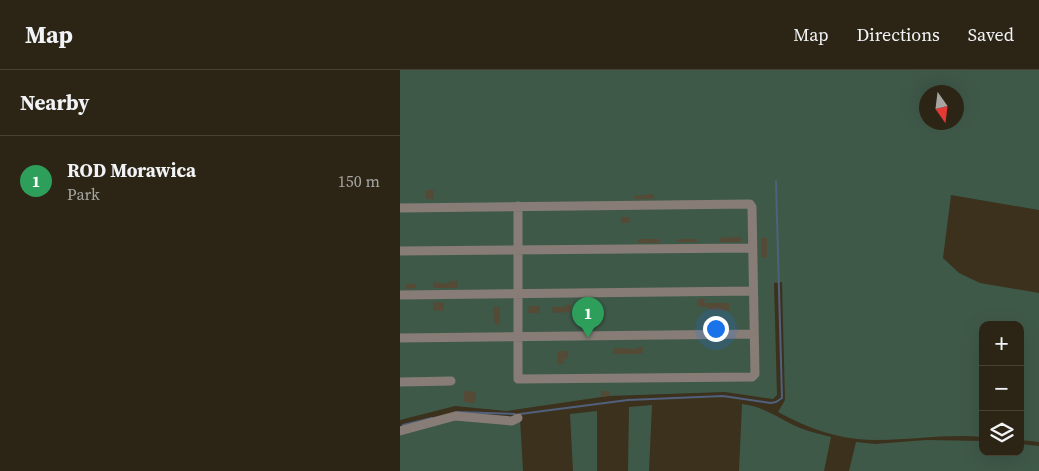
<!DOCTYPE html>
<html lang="en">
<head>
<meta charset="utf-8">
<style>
	:root { --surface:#2c2516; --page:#383123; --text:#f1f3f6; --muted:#a6a5a1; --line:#484235; --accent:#1a73e8 }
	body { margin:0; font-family:"Source Serif 4",serif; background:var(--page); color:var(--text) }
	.controls { position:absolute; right:15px; bottom:15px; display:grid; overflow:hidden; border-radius:10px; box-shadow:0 5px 20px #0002 }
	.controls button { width:45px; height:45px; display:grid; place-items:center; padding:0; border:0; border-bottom:1px solid var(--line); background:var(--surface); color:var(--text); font:25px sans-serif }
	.compass { position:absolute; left:519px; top:15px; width:45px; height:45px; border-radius:50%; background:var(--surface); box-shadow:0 5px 20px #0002; rotate:166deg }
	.you { position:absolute; left:315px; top:258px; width:18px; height:18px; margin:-12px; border:4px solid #fff; border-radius:50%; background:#1a73e8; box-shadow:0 0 0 8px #1a73e833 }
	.badge { display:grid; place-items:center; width:32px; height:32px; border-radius:50%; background:var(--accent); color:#fff; font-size:16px; font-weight:700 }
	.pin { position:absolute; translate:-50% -41px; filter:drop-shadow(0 1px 2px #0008) }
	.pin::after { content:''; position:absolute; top:26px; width:18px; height:15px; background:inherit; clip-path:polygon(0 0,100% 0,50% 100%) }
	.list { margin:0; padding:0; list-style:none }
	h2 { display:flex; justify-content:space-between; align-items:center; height:65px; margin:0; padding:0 20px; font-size:21px }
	h2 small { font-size:16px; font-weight:400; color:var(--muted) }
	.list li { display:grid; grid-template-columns:32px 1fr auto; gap:15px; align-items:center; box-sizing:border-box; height:90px; padding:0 20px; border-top:1px solid var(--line) }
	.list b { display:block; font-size:19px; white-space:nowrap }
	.list p { margin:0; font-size:16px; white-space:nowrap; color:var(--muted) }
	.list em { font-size:16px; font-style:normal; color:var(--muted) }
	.icon { flex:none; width:28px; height:28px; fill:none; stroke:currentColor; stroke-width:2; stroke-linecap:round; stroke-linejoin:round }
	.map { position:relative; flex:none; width:639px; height:401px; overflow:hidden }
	header { display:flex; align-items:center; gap:30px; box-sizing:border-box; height:70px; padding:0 25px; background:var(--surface); border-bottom:1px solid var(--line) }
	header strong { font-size:24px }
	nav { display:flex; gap:28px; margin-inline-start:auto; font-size:18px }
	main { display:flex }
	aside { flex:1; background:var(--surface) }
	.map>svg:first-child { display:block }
</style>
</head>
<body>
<header>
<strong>Map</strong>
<nav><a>Map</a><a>Directions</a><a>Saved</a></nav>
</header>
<main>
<aside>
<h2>Nearby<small></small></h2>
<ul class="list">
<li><span class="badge" style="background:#2e9e5b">1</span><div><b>ROD Morawica</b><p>Park</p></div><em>150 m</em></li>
</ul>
</aside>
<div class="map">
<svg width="639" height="401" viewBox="0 0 639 401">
	<rect width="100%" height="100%" fill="#3b311d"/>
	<path fill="#3f5949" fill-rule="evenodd" d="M0,0h639v140l-88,-15 -8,63 16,15 21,10 59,10v149l-19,-2v-115h-37v112c-43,-4 -85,6 -126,2 -29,-3 -55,-14 -79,-27l7,-12 -3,-118 -8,1 3,112 -4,4 -48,-7 -117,4 -101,15 -52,-5 -55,14zM526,22h30v30h-30z
		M342,334c24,3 37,15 58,24 10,4 21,6 31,9l-7,34h-85z
		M252,335l-3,66h-21l1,-64z
		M197,341v60h-24l-3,-57z
		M120,349l3,52h-123v-37l54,-14z
		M526,370l57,1v11h37v-8l19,2v25h-190l7,-29 19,2z"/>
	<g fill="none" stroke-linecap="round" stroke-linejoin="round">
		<path stroke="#50607d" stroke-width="2" d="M56,342l59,2
			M120,344l108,-14 95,-4 48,7 5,-1 6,-4 -6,-217
			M3,355l29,-7"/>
	</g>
	<path fill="#554a35" d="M26,120h8v9h-8z
		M254,124v5h-20v-3z
		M221,147h9v6h-9z
		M341,167v5h-21l-1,-4z
		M361,168h6v20l-6,-1z
		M238,169h21v4h-21z
		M277,169h20v3h-20z
		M49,211h9v7h-25v-6l16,2z
		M6,214h10v4l-10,1z
		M298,229h7l-1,4h25v8l-20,-1 -1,-3 -11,-1z
		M33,232l11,1 -1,8 -10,-1z
		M165,235h6l-1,7 -17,1 -1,-6h13z
		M129,236h11v7h-12z
		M93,237h7v17l-5,1z
		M237,277h6l-1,7h-29v-6l24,1z
		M158,281h10v8h-4v5h-7z
		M64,321l12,1 -1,11 -11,-1z
		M201,321h8l1,5 -9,1z"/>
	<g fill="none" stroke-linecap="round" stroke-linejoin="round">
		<path stroke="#877d76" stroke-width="9" d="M0,138l350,-4 2,3 3,167 -3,3 -234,2v-173
			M0,181l352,-3
			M0,225l353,-4
			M0,268l354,-4
			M0,312l51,-1
			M0,361l55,-15 57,5 6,-3"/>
	</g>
</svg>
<div class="controls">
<button>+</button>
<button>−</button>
<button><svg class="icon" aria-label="layers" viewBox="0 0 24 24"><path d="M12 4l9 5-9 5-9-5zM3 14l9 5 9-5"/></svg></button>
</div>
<svg class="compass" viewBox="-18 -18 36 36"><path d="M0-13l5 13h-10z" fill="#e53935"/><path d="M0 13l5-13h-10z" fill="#a6a5a1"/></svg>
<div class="you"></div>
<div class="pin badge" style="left:188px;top:268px;background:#2e9e5b">1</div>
</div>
</main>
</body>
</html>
